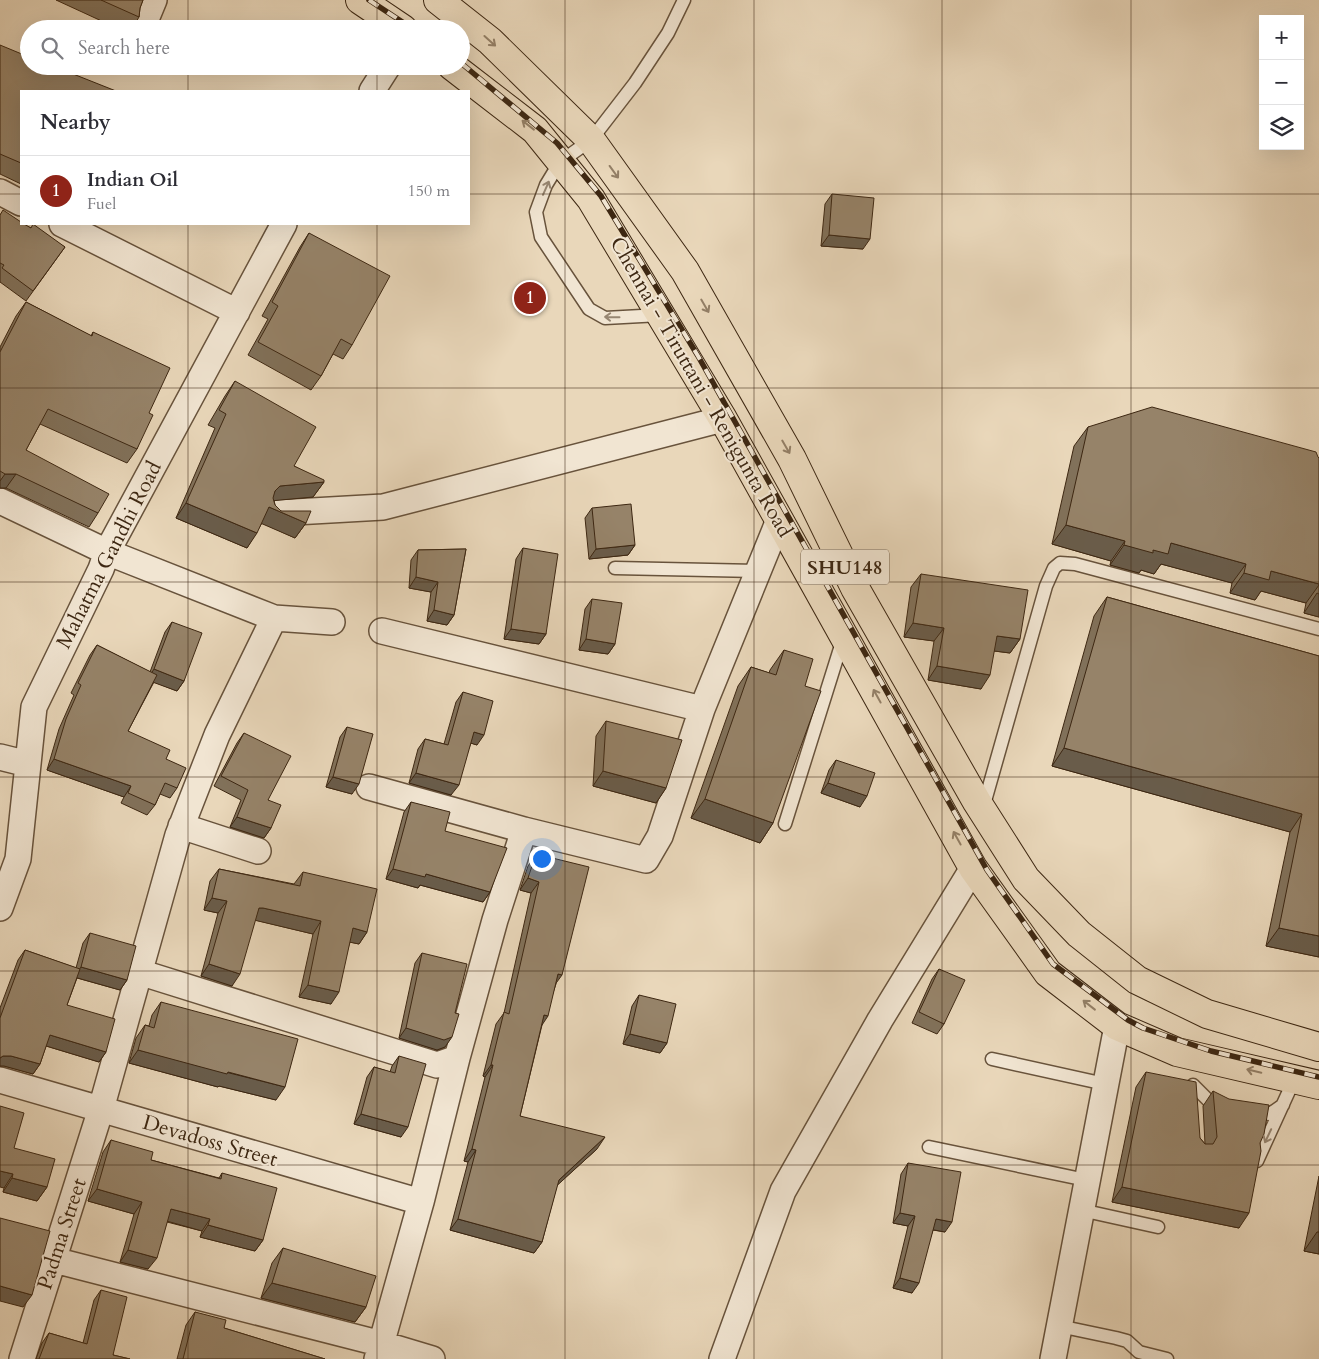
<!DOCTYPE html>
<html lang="en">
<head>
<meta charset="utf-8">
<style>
	:root { --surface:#fff; --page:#f2f2f3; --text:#2b2b33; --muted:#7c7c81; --line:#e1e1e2; --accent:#8f2418 }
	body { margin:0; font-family:Cardo,serif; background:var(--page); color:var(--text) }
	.controls { position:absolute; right:15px; top:15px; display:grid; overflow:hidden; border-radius:0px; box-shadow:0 5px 20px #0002 }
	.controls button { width:45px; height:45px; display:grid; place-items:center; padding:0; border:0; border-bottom:1px solid var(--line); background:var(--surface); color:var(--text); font:25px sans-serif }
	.you { position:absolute; left:541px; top:858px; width:18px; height:18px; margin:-12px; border:4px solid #fff; border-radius:50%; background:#1a73e8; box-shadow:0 0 0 8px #1a73e833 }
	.badge { display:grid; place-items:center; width:32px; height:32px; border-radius:50%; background:var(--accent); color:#fff; font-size:16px; font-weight:700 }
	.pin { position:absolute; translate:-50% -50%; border:2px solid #fff; box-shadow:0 1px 5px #0006 }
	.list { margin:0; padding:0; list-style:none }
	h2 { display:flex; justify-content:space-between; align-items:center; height:65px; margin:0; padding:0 20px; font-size:21px }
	h2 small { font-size:16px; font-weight:400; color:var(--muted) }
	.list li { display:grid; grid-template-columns:32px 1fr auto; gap:15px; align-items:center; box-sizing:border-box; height:70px; padding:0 20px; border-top:1px solid var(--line) }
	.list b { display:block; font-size:19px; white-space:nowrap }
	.list p { margin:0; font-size:16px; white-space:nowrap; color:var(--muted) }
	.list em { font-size:16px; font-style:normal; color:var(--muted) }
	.icon { flex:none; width:28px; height:28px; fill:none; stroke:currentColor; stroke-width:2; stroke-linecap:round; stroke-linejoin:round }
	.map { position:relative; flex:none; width:1319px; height:1359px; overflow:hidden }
	.search { position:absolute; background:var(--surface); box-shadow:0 5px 20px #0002; left:20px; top:20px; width:450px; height:55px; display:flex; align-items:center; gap:12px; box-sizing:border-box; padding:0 18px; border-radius:28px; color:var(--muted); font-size:19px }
	.panel { position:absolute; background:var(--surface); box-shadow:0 5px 20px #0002; left:20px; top:90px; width:450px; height:135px; border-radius:0px }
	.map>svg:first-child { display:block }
</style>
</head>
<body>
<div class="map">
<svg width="1319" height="1359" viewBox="0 0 1319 1359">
	<rect width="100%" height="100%" fill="#e9d7ba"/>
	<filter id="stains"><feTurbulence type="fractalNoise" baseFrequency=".004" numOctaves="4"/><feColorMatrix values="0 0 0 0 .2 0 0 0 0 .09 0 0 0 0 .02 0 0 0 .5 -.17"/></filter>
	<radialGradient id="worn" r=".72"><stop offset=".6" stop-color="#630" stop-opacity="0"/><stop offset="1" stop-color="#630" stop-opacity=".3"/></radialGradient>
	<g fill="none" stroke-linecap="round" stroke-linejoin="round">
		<defs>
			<path id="lane" d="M660,315l-55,3 -16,-9 -48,-72 -5,-25 10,-27 14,-23 31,-22 44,-57 33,-50 16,-33
				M615,568l142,3
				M983,808l63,-222 8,-18 6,-5 15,1 244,65
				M785,824l58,-185
				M992,1059l113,25
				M1193,1085l16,16 12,5
				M1251,1112l19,2 13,-9
				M929,1147l157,33
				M1257,1161l37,-81
				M1081,1210l77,17
				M1059,1326l57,12 11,3 12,11 28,7"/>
			<path id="street" d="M142,29l12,-29
				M372,91l16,-25
				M0,192l21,11
				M62,224l175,88
				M0,501l107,51 167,66 58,4
				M277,513l106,-6 340,-88
				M382,631l320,78
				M0,757l28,7
				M369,787l155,43
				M181,826l77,25
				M0,908l18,-49 16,-152 67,-138 6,-17 177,-328
				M139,972l298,93 20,-7 38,-138 29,-90 122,30 14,-24 42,-127 77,-189
				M0,1080l421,122
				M54,1260l328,84 50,15
				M22,1359l79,-250 77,-274 39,-100 57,-117
				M377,1359l44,-157 36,-144
				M722,1359l61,-168 97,-171 93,-152
				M1053,1359l64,-333"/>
			<path id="highway" d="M360,0l43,29
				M438,0l52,41 101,99 94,131 107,188 63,129 122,214 49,77 53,55 58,46 70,34 112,33
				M452,66l83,64 56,69 132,220 250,449 75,105 69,53 60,26 142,33"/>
		</defs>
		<use href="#lane" stroke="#68533c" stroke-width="15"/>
		<use href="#street" stroke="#68533c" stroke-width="28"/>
		<use href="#highway" stroke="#3d2712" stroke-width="30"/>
		<use href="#lane" stroke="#f1e5d2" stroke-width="12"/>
		<use href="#street" stroke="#f1e5d2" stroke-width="25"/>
		<use href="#highway" stroke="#e9d7ba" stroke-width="28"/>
		<defs>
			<path id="rail" d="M369,0l44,29
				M461,63l96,80 44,53 97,160 289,514 66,94 75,56 15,8 68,23 108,26"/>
		</defs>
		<use href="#rail" stroke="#3d2712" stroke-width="5.5"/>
		<use href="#rail" stroke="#f1e5d2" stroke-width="4" stroke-dasharray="11" stroke-linecap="butt"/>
	</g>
	<path fill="#81715a" stroke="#3d2712" d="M56,0h87l-3,8 -1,9 -7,12h-13z
		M0,45l21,46v93l-21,-10z
		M832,194l31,55 -42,-3 4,-42z
		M0,214l31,14 34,19 -39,54 -26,-19z
		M309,233l43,112 -9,14 -10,-5 -12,22 -10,14 -63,-35 20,-36 -6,-3 38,-69z
		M26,302l65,34 2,-4 56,81 -12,36 -10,14 -87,-39 -14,26 72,63 -9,14 -83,-39h-6v-141l16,-31z
		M235,381l59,85 30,16 -11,15 -39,3 1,5 6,6 25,12 -11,15 -33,-15 -15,25 -71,-30 39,-90 -7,-3 17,-29z
		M1088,427l231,31v159l-15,-4 2,-10 -45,-12 -6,9 -25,-7 2,-10 -71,-19 -7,10 -13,-4 -2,3 -29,-8 1,-4 -59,-17 22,-98z
		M592,508l43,37 -7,10 -39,4 -4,-41z
		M523,548l23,86 -7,10 -35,-5 12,-80z
		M466,549l-12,66 -7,10 -20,-4 4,-29 -22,-4 2,-28 7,-10z
		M921,574l99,65 -10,14 -16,-2 -13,38 -53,-9 6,-39 -30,-4 7,-50z
		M1107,597l212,59v301l-53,-11 24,-114 -238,-66 42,-150z
		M592,599l23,45 -7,10 -29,-4 6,-41z
		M172,622l12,59 -7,10 -23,-9 -26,49 38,28 11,29 -7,10 -10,-4 -5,11 -8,10 -26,-12 3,-6 -77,-27 12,-41 15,-34 -3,-2 19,-38 7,-10 53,27 15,-40z
		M784,650l-11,173 -13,20 -69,-25 47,-132 13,-19 18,6 1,-3z
		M463,692l14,53 -6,-2 -20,52 -42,-12 9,-34 7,-10 19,5 12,-42z
		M606,721l60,67 -10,15 -63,-17 3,-50z
		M347,727l5,67 -26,-7 14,-50z
		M244,733l24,67 3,28 -7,10 -34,-11 11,-27 -27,-14 23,-43z
		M836,760l24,47 -39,-14 8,-23z
		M411,802l34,29 45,61 -7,10 -63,-17 -2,3 -32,-9 18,-67z
		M536,854l20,130 -14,41 -22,91 77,33 -40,36 -15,57 -8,11 -84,-23 18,-68 -4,-1 21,-84 -2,-1 13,-52 8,-11 27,-120 -11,-3 8,-24z
		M219,869l75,15 9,-12 64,60 -8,12 -9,-2 -19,62 -32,-7 14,-63 -58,-14 -23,66 -31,-10 17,-63 -14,-3 6,-29z
		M90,933l37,47 -7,10 -43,-12 -10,27 39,47 -7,10 -53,-16 -6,18 -7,10 -29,-8h-4v-58l18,-48 7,-10 51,18 7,-25z
		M422,953l23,94 -8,3 -38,-12 16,-75z
		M939,969l5,55 -7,10 -25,-11 20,-44z
		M639,995l28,48 -7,10 -37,-9 9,-38z
		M161,1002l115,98 -57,-14 -1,1 -89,-24 7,-25 9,-13 4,1 3,-11z
		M399,1056l2,81 -47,-13 13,-47 7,-10 16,5 2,-6z
		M1146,1072l59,72 -2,-38 10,-15 47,52 -21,85 -127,-26 24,-115z
		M111,1140l40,20 68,18 3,-5 41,67 -8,11 -55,-14 2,-6 -35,-9 -19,47 -28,-7 14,-48 -46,-13 15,-49z
		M14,1148l33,39 -10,14 -34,-9z
		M908,1163l37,69 -12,-2 -21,63 -19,-5 15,-62 -15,-3 8,-49z
		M1319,1176v78l-15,-3z
		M283,1248l83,59 -11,15 -94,-24 11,-35z
		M101,1290l12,65 17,4h-94l6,-16 7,-10 34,10 11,-43z
		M195,1312l29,16 101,31h-148l9,-34z"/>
	<path fill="#695c4a" stroke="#3d2712" d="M829,235l41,4 -7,10 -42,-3z
		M5,474h11l-10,14h-6v-7z
		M324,482l-11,15 -43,4 5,-10 5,-5z
		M186,503l71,30 -10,15 -71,-30z
		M269,507l37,16 -11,15 -37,-16z
		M1066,525l59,16 -14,20 -59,-17z
		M1171,543l75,21 -14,19 -71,-19 -7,10 -13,-4 -2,3 -29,-8 14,-20 29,5z
		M635,545l-7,10 -39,4 7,-10z
		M1271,571l48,13v1l-13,18 -45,-12 -6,9 -25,-7 14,-20z
		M416,577l22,5 -7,10 -22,-4z
		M1317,593l2,1v23l-15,-4z
		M434,610l20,5 -7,10 -20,-4z
		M913,623l31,5 -10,13 -30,-4z
		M511,629l35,5 -7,10 -35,-5z
		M997,636l23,3 -10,14 -23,-3z
		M586,639l29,5 -7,10 -29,-4z
		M937,666l53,9 -9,14 -53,-9z
		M154,669l30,12 -7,10 -30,-11z
		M474,732l10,3 -7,10 -10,-3z
		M1064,748l238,66 -12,18 -238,-66z
		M54,759l77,27 -7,11 -77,-27z
		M603,771l63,17 -10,15 -63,-17z
		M416,773l43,12 -8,10 -42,-12z
		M333,777l26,7 -7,10 -26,-7z
		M828,783l39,13 -7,11 -39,-14z
		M705,799l68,24 -13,20 -69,-25z
		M237,817l34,11 -7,10 -34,-11z
		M393,869l33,5 64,18 -7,10 -63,-17 -2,3 -32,-9z
		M528,878l11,4 -8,11 -11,-3z
		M212,898l15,3 -9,12 -14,-3z
		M259,908h4l58,13 -8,13 -59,-14z
		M353,928l14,4 -8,12 -15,-3z
		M1279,928l40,8v21l-53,-11z
		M209,964l31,10 -8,12 -31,-10z
		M81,967l46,13 -7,10 -46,-13z
		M558,974l4,1 -8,11z
		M308,985l31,7 -8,12 -32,-7z
		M544,1015l4,1 -8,12z
		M406,1028l46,9 -7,10 -8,3 -38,-12z
		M630,1034l37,9 -7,10 -37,-9z
		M50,1035l56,17 -7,10 -56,-17z
		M138,1050l147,37 -9,13 -57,-14 -1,1 -89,-24z
		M3,1056h8l29,8 -7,10 -29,-8h-4v-8z
		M491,1065h2l-8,12 -2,-1z
		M361,1114l47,13 -7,10 -47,-13z
		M605,1137l-8,12 -46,42 8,-11z
		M472,1149l4,1 -8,12 -4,-1z
		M0,1171l13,3 -9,14 -4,-1z
		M12,1178l35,9 -10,14 -34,-9z
		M1122,1187l127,26 -10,15 -127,-26z
		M97,1189l45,13 -8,12 -46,-13z
		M171,1209l39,10 -8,12 -39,-11z
		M900,1213l15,3 -7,10 -15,-3z
		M458,1219l84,23 -8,11 -84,-23z
		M936,1219l16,3 -7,10 -16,-3z
		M208,1225l55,15 -8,11 -55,-14z
		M1317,1232h2v22l-15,-3z
		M128,1250l29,8 -9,11 -28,-7z
		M900,1278l19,5 -7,10 -19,-5z
		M272,1283l94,24 -11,15 -94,-24z
		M0,1286l32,9 -9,12 -23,-6z"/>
	<path fill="#968369" stroke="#3d2712" d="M101,0h42l-3,8 -1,9z
		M0,45l29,12v9h24l63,25h-95v72l-21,-9z
		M832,194l42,4 -4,41 -41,-4z
		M3,210l18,12v2h3l7,4 2,-4 32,23 -32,44 -31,-23 2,-3 -4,-2v-48z
		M309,233l81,43 -38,69 -11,-6 -20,37 -63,-34 20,-36 -6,-4z
		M26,302l66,34 1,-4 77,36 -21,45 4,2 -16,34 -89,-40 -22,41 83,44 -11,19 -82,-39h-11l-5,-3v-119z
		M235,381l81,46 -22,39 30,14v2l-44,4 -5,5 -2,7 2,7 6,6h30l-5,12 -37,-16 -12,26 -71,-30 40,-89 -7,-4z
		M1152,407l164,45 2,5 1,1v126l-48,-13 -2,9 -25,-7 2,-9 -75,-21 -3,11 -15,-4v3l-29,-8 1,-4 -59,-16 22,-98z
		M631,504l4,41 -39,4 -4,-41z
		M523,548l35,6 -12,80 -35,-5z
		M466,549l-12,66 -20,-5 4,-28 -22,-5 2,-27z
		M921,574l107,16 -8,49 -23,-3 -7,39 -53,-9 7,-38 -31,-5z
		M1107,597l212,59v280l-40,-8 23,-114 -238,-66z
		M592,599l30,4 -7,41 -29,-5z
		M172,622l30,11 -18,48 -30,-12z
		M97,645l60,30 -29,56 42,19 -4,9 20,9 -9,20 -12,-5 -10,22 -27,-12 3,-7 -77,-27 12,-40 15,-34 -3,-2z
		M784,650l29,9 -8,27 16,5 -48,132 -68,-24 46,-132 25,8z
		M463,692l30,9 -9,34 -10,-3 -15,53 -43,-12 9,-34 23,6z
		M606,721l76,19 -16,48 -63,-17z
		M347,727l26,7 -14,50 -26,-7z
		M244,733l47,23 -23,44 13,5 -10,23 -34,-11 11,-27 -27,-14z
		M836,760l39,13 -8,23 -39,-13z
		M411,802l39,10 -5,19 62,17 -17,44 -64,-18 -1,3 -32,-8z
		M536,854l53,13 -27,108 -4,-1 -10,42 -4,-1 -24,101 85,21 -46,43 -17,62 -84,-23 18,-69 -4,-1 21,-84h-2l13,-53 5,2 30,-132 -11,-4z
		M219,869l81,17 3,-14 74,17 -10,43 -14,-4 -14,64 -31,-7 13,-64 -58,-13h-4l-19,66 -31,-10 18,-63 -15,-3z
		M90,933l46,13 -9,34 -46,-13z
		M25,950l55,19 -13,36 48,14 -9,33 -56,-17 -10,29 -29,-8h-8l-3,2v-40z
		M422,953l45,11 -12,49 4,1 -7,23 -8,3 -38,-12z
		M939,969l26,11 -21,44 -25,-12z
		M639,995l37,9 -9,39 -37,-9z
		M161,1002l137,37 -13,48 -57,-15 -1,2 -89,-24 7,-25 9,3z
		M399,1056l27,8 -18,63 -47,-13 13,-47 21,6z
		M1146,1072l50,10 4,56 5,6h8l4,-7 -4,-46 16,8 40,6 -5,29 -4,9 1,8 -12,62 -127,-26z
		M0,1106l24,7 -10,35 41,11 -8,28 -35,-9 1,-4 -13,-3z
		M111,1140l42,12 -2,8 70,19 1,-6 55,15 -14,52 -55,-15 2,-6 -39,-10 -14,49 -29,-8 14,-48 -45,-13z
		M908,1163l53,9 -9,50 -16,-3 -17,64 -19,-5 15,-62 -15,-3z
		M0,1218l50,13 -18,64 -32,-9z
		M283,1248l93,28 -10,31 -94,-24z
		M101,1290l26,7 -14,58 17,4h-91l10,-26 38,11z
		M195,1312l31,8 -2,8 101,31h-142z"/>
	<defs><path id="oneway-shaft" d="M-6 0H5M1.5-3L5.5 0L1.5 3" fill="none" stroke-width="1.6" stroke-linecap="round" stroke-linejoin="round" transform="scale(1.25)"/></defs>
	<g stroke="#937f66">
		<use href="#oneway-shaft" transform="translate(490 41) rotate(42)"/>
		<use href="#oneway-shaft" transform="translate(528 125) rotate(-142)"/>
		<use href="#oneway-shaft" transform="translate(614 172) rotate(54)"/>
		<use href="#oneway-shaft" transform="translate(705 306) rotate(60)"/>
		<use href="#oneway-shaft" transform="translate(786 447) rotate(60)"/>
		<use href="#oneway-shaft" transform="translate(877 696) rotate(-119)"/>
		<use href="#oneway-shaft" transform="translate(957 838) rotate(-119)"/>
		<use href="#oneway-shaft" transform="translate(1089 1005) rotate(-142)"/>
		<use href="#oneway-shaft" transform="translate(1254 1071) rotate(-167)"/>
	</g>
	<g stroke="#978672">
		<use href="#oneway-shaft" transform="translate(546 188) rotate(-66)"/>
		<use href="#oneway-shaft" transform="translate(612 317) rotate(-179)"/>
		<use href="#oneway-shaft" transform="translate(1268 1136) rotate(115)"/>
	</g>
	<path fill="none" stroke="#3d2712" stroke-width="1" stroke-opacity="0.55" d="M188,0v29M377,0v29M565,0v1359M754,0v1359M942,0v1359M1131,0v1359M188,66v25M377,66v25M0,194h21M469,194h850M188,224v1135M377,224v1135M0,388h1319M0,582h1319M0,777h1319M0,971h1319M0,1165h1319"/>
	<g text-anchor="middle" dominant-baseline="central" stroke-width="4" stroke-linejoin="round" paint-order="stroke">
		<rect fill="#f1e5d2" stroke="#73604c" stroke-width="1" x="801" y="549.5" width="88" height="35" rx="4"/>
		<g font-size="20" font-weight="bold" fill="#3d2712">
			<text x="845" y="567">SHU148</text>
		</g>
		<g font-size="21" fill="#3d2712" stroke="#f1e5d2">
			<text transform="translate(701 387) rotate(60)">Chennai - Tiruttani - Renigunta Road</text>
			<text transform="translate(109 555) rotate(-63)">Mahatma Gandhi Road</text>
			<text transform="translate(210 1141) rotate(16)">Devadoss Street</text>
			<text transform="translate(62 1234) rotate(-72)">Padma Street</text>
		</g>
	</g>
	<rect width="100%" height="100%" filter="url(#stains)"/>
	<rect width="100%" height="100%" fill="url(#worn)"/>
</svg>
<div class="controls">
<button>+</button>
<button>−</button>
<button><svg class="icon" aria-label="layers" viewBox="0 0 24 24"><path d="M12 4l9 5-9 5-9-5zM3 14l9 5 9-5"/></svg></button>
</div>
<div class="you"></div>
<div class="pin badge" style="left:530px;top:298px">1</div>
<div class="search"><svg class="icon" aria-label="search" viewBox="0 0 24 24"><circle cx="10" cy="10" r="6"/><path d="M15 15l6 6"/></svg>Search here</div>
<section class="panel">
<h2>Nearby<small></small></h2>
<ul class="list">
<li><span class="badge">1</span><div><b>Indian Oil</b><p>Fuel</p></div><em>150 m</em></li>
</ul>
</section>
</div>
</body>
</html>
